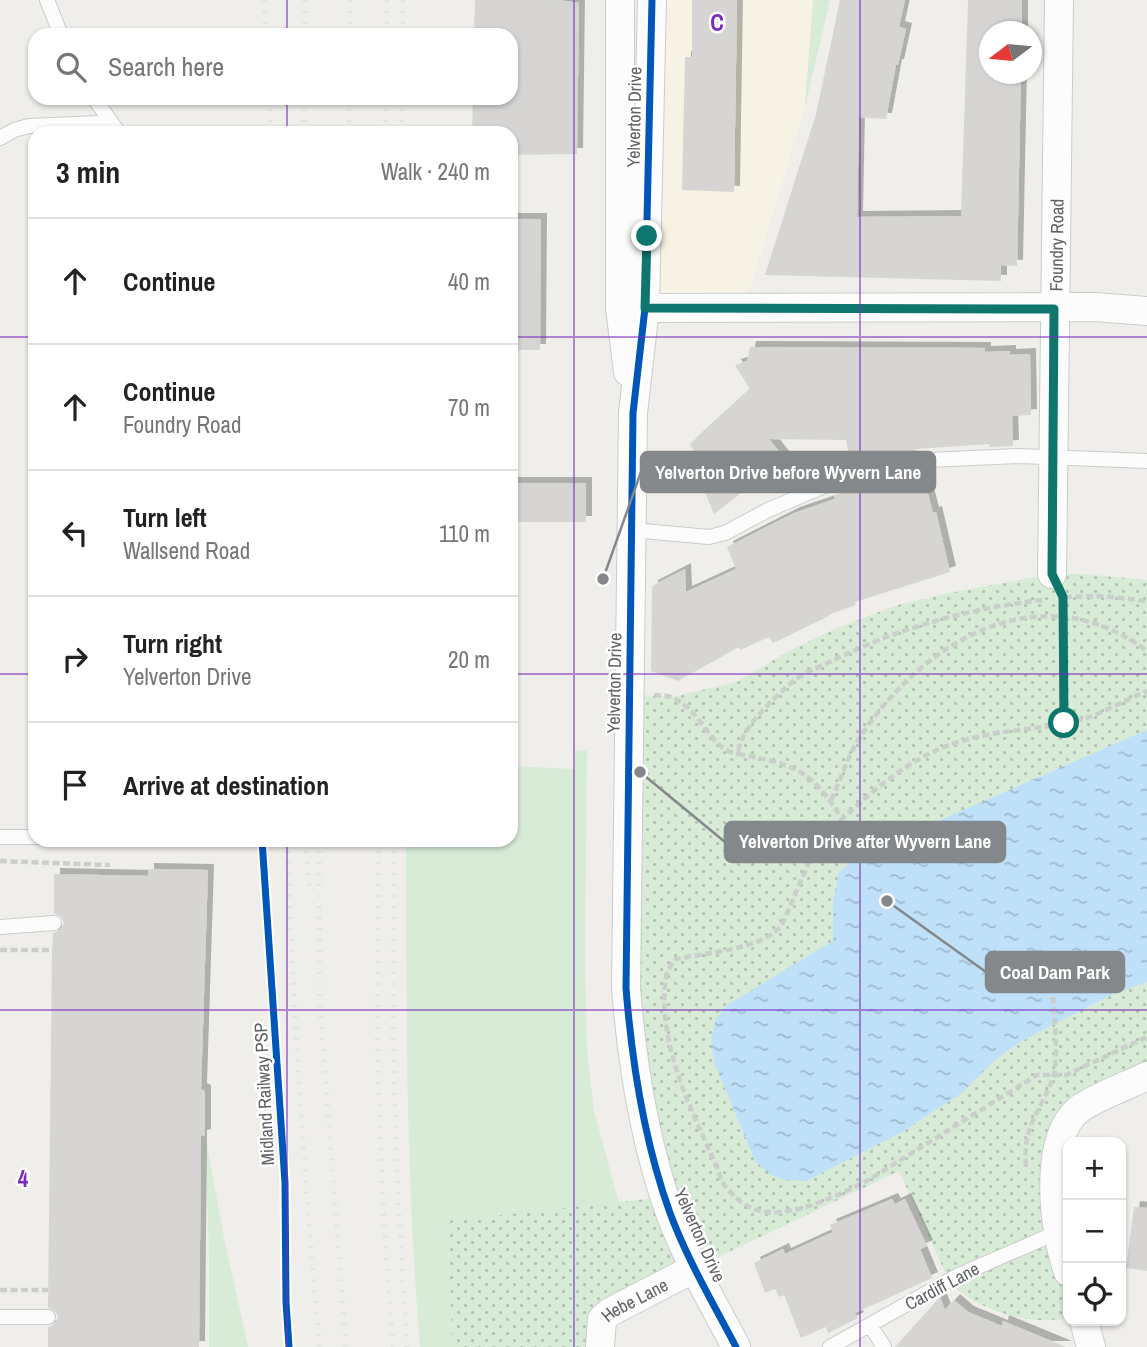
<!DOCTYPE html>
<html lang="en">
<head>
<meta charset="utf-8">
<style>
	:root { --surface:#fff; --page:#f6f6f6; --text:#222; --muted:#767676; --line:#e0e0e0 }
	body { margin:0; font-family:"Archivo Narrow",sans-serif; background:var(--page); color:var(--text) }
	.controls { position:absolute; right:21px; bottom:21px; display:grid; overflow:hidden; border-radius:14px; box-shadow:0 2px 5px #0004 }
	.controls button { width:63px; height:63px; display:grid; place-items:center; padding:0; border:0; border-bottom:2px solid var(--line); background:var(--surface); color:var(--text); font:35px sans-serif }
	.compass { position:absolute; left:979px; top:21px; width:63px; height:63px; border-radius:50%; background:var(--surface); box-shadow:0 2px 5px #0004; rotate:254deg }
	.stop { position:absolute; width:21px; height:21px; margin:-16px; border:5px solid #0f766e; border-radius:50%; background:#fff }
	.stop.end { background:#0f766e; border-color:#fff; box-shadow:0 2px 7px #0008 }
	.list { margin:0; padding:0; list-style:none }
	h2 { display:flex; justify-content:space-between; align-items:center; height:91px; margin:0; padding:0 28px; font-size:30px }
	h2 small { font-size:23px; font-weight:400; color:var(--muted) }
	.list li { display:grid; grid-template-columns:46px 1fr auto; gap:21px; align-items:center; box-sizing:border-box; height:126px; padding:0 28px; border-top:2px solid var(--line) }
	.list b { display:block; font-size:26px; white-space:nowrap }
	.list p { margin:0; font-size:23px; white-space:nowrap; color:var(--muted) }
	.list em { font-size:23px; font-style:normal; color:var(--muted) }
	.icon { flex:none; width:38px; height:38px; fill:none; stroke:currentColor; stroke-width:2; stroke-linecap:round; stroke-linejoin:round }
	.map { position:relative; flex:none; width:1147px; height:1347px; overflow:hidden }
	.search { position:absolute; background:var(--surface); box-shadow:0 2px 5px #0004; left:28px; top:28px; width:490px; height:77px; display:flex; align-items:center; gap:18px; box-sizing:border-box; padding:0 24px; border-radius:21px; color:var(--muted); font-size:26px }
	.panel { position:absolute; background:var(--surface); box-shadow:0 2px 5px #0004; left:28px; top:126px; width:490px; height:721px; border-radius:21px }
	.map>svg:first-child { display:block }
</style>
</head>
<body>
<div class="map">
<svg width="1147" height="1347" viewBox="0 0 1147 1347">
	<defs>
		<pattern id="park-dots" width="8" height="8" patternUnits="userSpaceOnUse" patternTransform="scale(1.75)"><rect width="8" height="8" fill="#d8ebd6"/><path d="M2 2h.1M6 6h.1" fill="none" stroke="#b2c2b1" stroke-width="1.8" stroke-linecap="round"/></pattern>
		<pattern id="water-ripples" width="26" height="14" patternUnits="userSpaceOnUse" patternTransform="scale(1.75)"><rect width="26" height="14" fill="#bfe0f9"/><path d="M2 4q2-2 4 0t4 0M15 11q2-2 4 0t4 0" fill="none" stroke="#9eb9cd"/></pattern>
		<filter id="shadow"><feDropShadow dx="6" dy="-6" stdDeviation="0" flood-color="#0004"/></filter>
	</defs>
	<rect width="100%" height="100%" fill="#efeeea"/>
	<path fill="#f7f3e4" d="M652,0h161l-8,107 -61,201h-99z"/>
	<path fill="#d8ebd6" d="M813,0h17l-25,107 8,-106z
		M576,750l11,1 -2,204 2,94 7,62 25,92 -172,18 6,126h-33c-14,-169 -14,-338 -14,-507h105v-74l63,3z
		M205,1135l20,108 23,104h-39v-92z"/>
	<path fill="url(#park-dots)" d="M1051,574h33l63,6v496l-83,53 4,188c-36,11 -95,-8 -119,-36l-50,-110 -204,97 -67,34 -28,45h-147l-6,-126 218,-24 -21,-80 -15,-423 42,3 66,-15 48,-29 52,-25 60,-23 52,-12z"/>
	<path fill="url(#water-ripples)" d="M1147,730v252l-38,14 -89,46 -24,17 -33,33 -61,40 -96,49 -20,-1 -15,-5 -16,-14 -41,-99 -3,-24 5,-19 11,-14 106,-64v-39l6,-30 21,-17z"/>
	<path fill="#d6d5d3" filter="url(#shadow)" d="M475,0h83l21,3 -2,151 -66,1v-22h-39l1,-35h38v-63h-37z
		M692,0h45l-3,192 -52,-2 3,-133h7z
		M840,0h65l-6,27 7,2 -8,36h-2l-10,54 -27,-2 -2,100 104,-1 7,-216h54v32h-32v42h31l-4,192 -16,-1v16l-236,-6 51,-161z
		M511,219h30l-1,131h-29z
		M750,347l235,1v4l25,-1v4l20,-1 1,61 -19,1 1,30 -24,1v-3l-73,5 1,3 -29,5 -36,11 -6,-28 -77,-1 15,19 -21,21 -2,-1 -47,36 -24,-58 4,-4 -4,-8 60,-55 -15,-24 12,-4z
		M922,471l11,42 3,-1 14,60 -95,30 1,3 -28,10 1,1 -56,27 -4,-6 -29,13 -1,-3 -61,34 -27,-10 1,-85 33,-17 1,23 50,-23 -9,-22 67,-34 41,-14 -1,-3 22,-9 37,-12z
		M511,483h75v39h-75z
		M148,869l60,1 -7,219 4,2v44l-4,1 -2,211h-151v-20l5,-2 5,-7 -2,-6 -8,-5 4,-357 1,-17 7,-3 4,-7 -3,-6 -7,-4v-39l94,2z
		M892,1199l3,5 10,-5 22,47 -7,3 12,29 -77,35 3,5 -30,15 -2,-6 -25,11 -17,-43 -5,2 -4,-8 -10,4 -11,-30 29,-14 2,5 48,-22 -3,-7z
		M1134,1207l13,1v63l-21,-3z
		M940,1297l5,13 9,-10 14,12 34,14 1,-5 63,26h-171z"/>
	<g fill="none" stroke-linecap="round" stroke-linejoin="round">
		<defs>
			<path id="lane" d="M47,0l14,35
				M94,98l22,31
				M0,138l14,-8 15,-4 70,-3 16,6
				M632,530l77,7 16,-4 43,-23 54,-23 69,-21 37,-6 91,-4 128,5
				M0,837h35
				M0,927l54,-4
				M0,1317h48
				M870,1325l14,22
				M830,1347l127,-71 101,-44"/>
			<g id="street">
				<path d="M620,0v308l8,64"/>
				<path d="M652,0l-7,308 -12,105 -7,575c6,76 18,153 44,225 17,46 43,90 66,134"/>
				<path d="M620,308l475,-1 52,4"/>
				<path id="s1" d="M1052,574l7,-574"/>
				<path d="M1068,1272c-14,-40 -26,-131 10,-162 15,-12 51,-25 69,-34"/>
				<path d="M1084,1321l7,26"/>
				<path id="s2" d="M600,1347l2,-28 8,-7 85,-44"/>
			</g>
		</defs>
		<use href="#lane" stroke="#cbcccc" stroke-width="16"/>
		<use href="#street" stroke="#cbcccc" stroke-width="30"/>
		<path stroke="#cacfcc" stroke-width="4.5" stroke-dasharray="7 3.5" stroke-linecap="butt" d="M1065,597l38,-1 44,5
			M1064,598v125
			M1042,600c-70,8 -141,27 -204,58 -14,7 -30,13 -43,22 -11,9 -22,19 -31,29 -13,14 -24,27 -26,45 57,11 72,14 104,65 31,-28 61,-55 100,-71 42,-18 87,-17 131,-26 25,-6 50,-21 74,-31
			M654,695c5,1 13,0 17,2 31,12 39,54 67,57
			M831,800c9,-18 15,-40 26,-58 62,-99 182,-172 290,-91
			M842,819l-34,45 -26,61c-18,24 -77,28 -106,34 -4,5 -9,11 -10,18 -9,59 20,122 44,175 5,10 9,24 15,34 7,9 18,19 29,23 31,13 88,-15 116,-30l167,-104h29l81,-38
			M0,861l110,4
			M0,950h52
			M1026,1166c-4,-41 15,-54 27,-89 6,-17 1,-63 0,-83
			M0,1290h48"/>
		<use href="#lane" stroke="#fdfcfc" stroke-width="14"/>
		<use href="#street" stroke="#fdfcfc" stroke-width="28"/>
		<path stroke="#e4e4e4" stroke-width="5" stroke-dasharray="2 9" stroke-linecap="butt" d="M264,0l2,35
			M305,35v-35
			M350,35v-35
			M387,35v-35
			M403,35v-35
			M269,98l2,35
			M304,133v-35
			M349,133v-35
			M386,133v-35
			M402,133v-35
			M287,840c7,169 16,339 33,507
			M305,840l5,54
			M319,840l1,166 26,341
			M379,840l-2,204 7,183 9,120
			M394,840l-1,200 5,158 9,149"/>
		<defs>
			<path id="cycleway" d="M652,0l-7,308 -12,105 -7,575c6,76 18,153 44,225 17,46 43,90 66,134
				M262,840l23,343 1,119 3,45"/>
		</defs>
		<use href="#cycleway" stroke="#fff" stroke-width="11"/>
		<use href="#cycleway" stroke="#0057b8" stroke-width="7"/>
	</g>
	<g fill="none" stroke-linecap="round" stroke-linejoin="round">
		<path stroke="#0f766e" stroke-width="9" d="M647,236l-2,72 409,1 -2,265 11,23 1,126"/>
	</g>
	<path fill="none" stroke="#7b2cbf" stroke-width="2" stroke-opacity="0.55" d="M287,0v35M574,0v1347M860,0v1347M287,98v35M0,337h35M511,337h636M0,674h35M511,674h636M287,840v507M0,1010h1147"/>
	<g text-anchor="middle" dominant-baseline="central" stroke-width="5" stroke-linejoin="round" paint-order="stroke">
		<g font-size="18" fill="#5f6368" stroke="#fff">
			<text transform="translate(634 117) rotate(-89)">Yelverton Drive</text>
			<text stroke="none"><textPath href="#s1" startOffset="329">Foundry Road</textPath></text>
			<text transform="translate(614 683) rotate(-89)">Yelverton Drive</text>
			<text transform="translate(264 1094) rotate(-93)">Midland Railway PSP</text>
			<text transform="translate(700 1235) rotate(66)">Yelverton Drive</text>
			<text transform="translate(942 1286) rotate(-28)">Cardiff Lane</text>
			<text stroke="none"><textPath href="#s2" startOffset="66">Hebe Lane</textPath></text>
		</g>
	</g>
	<g font-size="23" text-anchor="middle" font-weight="bold" fill="#7b2cbf" stroke="#fff" stroke-width="5" stroke-linejoin="round" paint-order="stroke">
		<text x="717" y="31">C</text>
		<text x="23" y="1187">4</text>
	</g>
	<path fill="none" stroke="#84888a" stroke-width="2.5" d="M603 579L641 472M640 772L725 842M887 901L986 972"/>
	<g fill="#84888a" stroke="#fff" stroke-width="2.5">
		<circle cx="603" cy="579" r="7"/>
		<circle cx="640" cy="772" r="7"/>
		<circle cx="887" cy="901" r="7"/>
	</g>
	<g fill="#84888a" stroke="#84888a" stroke-width="2.5">
		<rect x="641" y="452" width="294" height="40" rx="7"/>
		<rect x="725" y="822" width="280" height="40" rx="7"/>
		<rect x="986" y="952" width="138" height="40" rx="7"/>
	</g>
	<g font-size="19" text-anchor="middle" font-weight="bold" fill="#fff">
		<text x="788" y="479">Yelverton Drive before Wyvern Lane</text>
		<text x="865" y="848">Yelverton Drive after Wyvern Lane</text>
		<text x="1055" y="979">Coal Dam Park</text>
	</g>
</svg>
<div class="controls">
<button>+</button>
<button>−</button>
<button><svg class="icon" aria-label="locate" viewBox="0 0 24 24"><circle cx="12" cy="12" r="6"/><path d="M12 2v4M12 18v4M2 12h4M18 12h4"/></svg></button>
</div>
<svg class="compass" viewBox="-18 -18 36 36"><path d="M0-13l5 13h-10z" fill="#e53935"/><path d="M0 13l5-13h-10z" fill="#767676"/></svg>
<div class="stop" style="left:1064px;top:723px"></div>
<div class="stop end" style="left:647px;top:236px"></div>
<div class="search"><svg class="icon" aria-label="search" viewBox="0 0 24 24"><circle cx="10" cy="10" r="6"/><path d="M15 15l6 6"/></svg>Search here</div>
<section class="panel">
<h2>3 min<small>Walk · 240 m</small></h2>
<ul class="list">
<li><svg class="icon" aria-label="ahead" viewBox="0 0 24 24"><path d="M12 20V5M6 11l6-6 6 6"/></svg><div><b>Continue</b></div><em>40 m</em></li>
<li><svg class="icon" aria-label="ahead" viewBox="0 0 24 24"><path d="M12 20V5M6 11l6-6 6 6"/></svg><div><b>Continue</b><p>Foundry Road</p></div><em>70 m</em></li>
<li><svg class="icon" aria-label="left" viewBox="0 0 24 24"><path d="M17 20v-9H6M10 6l-5 5 5 5"/></svg><div><b>Turn left</b><p>Wallsend Road</p></div><em>110 m</em></li>
<li><svg class="icon" aria-label="right" viewBox="0 0 24 24"><path d="M7 20v-9h11M14 6l5 5-5 5"/></svg><div><b>Turn right</b><p>Yelverton Drive</p></div><em>20 m</em></li>
<li><svg class="icon" aria-label="arrive" viewBox="0 0 24 24"><path d="M6 21V4h12l-3 4 3 4H6"/></svg><div><b>Arrive at destination</b></div></li>
</ul>
</section>
</div>
</body>
</html>
